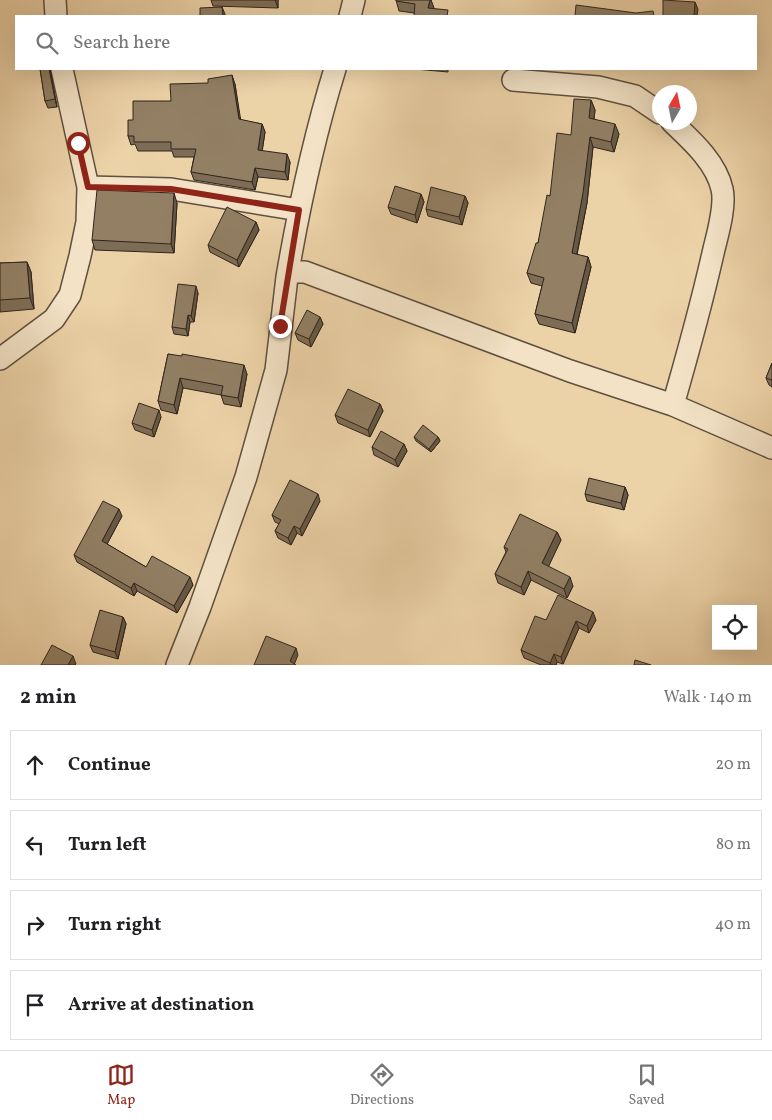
<!DOCTYPE html>
<html lang="en">
<head>
<meta charset="utf-8">
<style>
	:root { --surface:#fff; --page:#f6f6f6; --text:#202124; --muted:#757577; --line:#e0e0e0; --accent:#8f2418 }
	body { margin:0; font-family:Vollkorn,serif; background:var(--page); color:var(--text) }
	.controls { position:absolute; right:15px; bottom:15px; display:grid; overflow:hidden; border-radius:0px; box-shadow:0 5px 20px #0002 }
	.controls button { width:45px; height:45px; display:grid; place-items:center; padding:0; border:0; border-bottom:1px solid var(--line); background:var(--surface); color:var(--text); font:25px sans-serif }
	.compass { position:absolute; left:652px; top:85px; width:45px; height:45px; border-radius:50%; background:var(--surface); box-shadow:0 5px 20px #0002; rotate:9deg }
	.stop { position:absolute; width:15px; height:15px; margin:-11px; border:4px solid #8f2418; border-radius:50%; background:#fff }
	.stop.end { background:#8f2418; border-color:#fff; box-shadow:0 1px 5px #0008 }
	.list { margin:0; padding:0; list-style:none }
	h2 { display:flex; justify-content:space-between; align-items:center; height:65px; margin:0; padding:0 20px; font-size:21px }
	h2 small { font-size:16px; font-weight:400; color:var(--muted) }
	.list li { display:grid; grid-template-columns:32px 1fr auto; gap:15px; align-items:center; box-sizing:border-box; height:70px; margin:0 10px 10px; padding:0 10px; border:1px solid var(--line); border-radius:0px }
	.list b { display:block; font-size:19px; white-space:nowrap }
	.list em { font-size:16px; font-style:normal; color:var(--muted) }
	.icon { flex:none; width:28px; height:28px; fill:none; stroke:currentColor; stroke-width:2; stroke-linecap:round; stroke-linejoin:round }
	.map { position:relative; flex:none; width:772px; height:665px; overflow:hidden }
	.search { position:absolute; background:var(--surface); box-shadow:0 5px 20px #0002; left:15px; right:15px; top:15px; height:55px; display:flex; align-items:center; gap:12px; box-sizing:border-box; padding:0 18px; border-radius:0px; color:var(--muted); font-size:19px }
	.sheet { height:385px; background:var(--surface) }
	nav { display:flex; justify-content:space-around; align-items:center; box-sizing:border-box; height:70px; border-top:1px solid var(--line); background:var(--surface); font-size:14px; color:var(--muted) }
	nav a { display:grid; justify-items:center; gap:2px }
	nav .on { color:var(--accent) }
	.map>svg:first-child { display:block }
</style>
</head>
<body>
<div class="map">
<svg width="772" height="665" viewBox="0 0 772 665">
	<rect width="100%" height="100%" fill="#ecd2a7"/>
	<filter id="stains"><feTurbulence type="fractalNoise" baseFrequency=".004" numOctaves="4"/><feColorMatrix values="0 0 0 0 .2 0 0 0 0 .09 0 0 0 0 .02 0 0 0 .5 -.17"/></filter>
	<radialGradient id="worn" r=".72"><stop offset=".6" stop-color="#630" stop-opacity="0"/><stop offset="1" stop-color="#630" stop-opacity=".3"/></radialGradient>
	<g fill="none" stroke-linecap="round" stroke-linejoin="round">
		<defs>
			<path id="street" d="M55,0l1,16
				M350,16l4,-16
				M513,80l85,7 37,9 25,17
				M672,122c19,18 44,40 50,67 4,16 -4,44 -8,60 -12,53 -26,104 -41,156
				M88,187l83,2 128,21
				M287,277c12,-70 27,-140 48,-208
				M0,359l54,-40 16,-24 10,-39 7,-34 1,-35 -26,-118
				M177,665l23,-58 46,-130 30,-107 11,-93 6,-5h12l265,99 103,34 99,43"/>
		</defs>
		<use href="#street" stroke="#5f503f" stroke-width="24"/>
		<use href="#street" stroke="#f3e2c6" stroke-width="21"/>
	</g>
	<path fill="#7e6d56" stroke="#30251c" d="M211,0h67v8l-65,-2z
		M396,0h35l3,9 -20,4 -15,-2z
		M40,69h10l7,38 -9,1 -3,-7z
		M415,69h33v3z
		M235,84l5,36 22,4 3,8 -3,19 28,11 -2,18 -30,-3 -3,13 -61,-10 -3,-8 3,-15h-20l-2,-6h-34l-3,-7 -4,1 -3,-9 5,-16 38,-19z
		M591,100l4,10 -1,9 25,15 -5,18 -21,-5 -6,56 -10,52 11,2 3,10 -16,66 -36,-9 -4,-10 7,-28 -11,-3 -4,-10 11,-30 12,-47 21,-61z
		M421,194l3,8 -7,21 -26,-9 -3,-7z
		M465,196l3,7 -6,22 -34,-9 -2,-7z
		M177,203l-3,50 -79,-3 -3,-10z
		M256,222l3,8 -20,37 -29,-15 -2,-7z
		M27,262l4,10 3,37 -34,3v-49z
		M198,293l-4,29h-4l-2,14 -14,-2 -2,-7z
		M320,317l3,7 -12,23 -13,-7 -3,-7z
		M168,354l79,20 -6,33 -17,-3 -3,-9 -38,-7 -6,26 -16,-4 -3,-9z
		M772,363v24l-3,-2 -3,-7z
		M380,404l3,7 -13,26 -32,-14 -3,-8z
		M161,417l-7,20 -19,-7 -3,-7z
		M414,437h24l2,4 -9,11 -15,-11z
		M404,444l3,7 -9,16 -24,-12 -2,-8z
		M625,487l3,8 -4,15 -37,-9 -2,-7z
		M320,501l-18,35 -5,-3 -6,12 -13,-7 -3,-7 4,-7 -4,-2 -3,-7z
		M122,516l-15,28 39,23 47,18 -16,28 -40,-22 -3,5 -57,-34 -3,-7z
		M557,532l4,8 -13,26 25,20 -6,12 -36,-18 -7,15 -26,-12 -3,-9 11,-22 -2,-5z
		M123,617l3,7 -8,35 -25,-7 -3,-7z
		M546,620h50l-7,13 -10,-5 -16,36 -6,-2 -1,3h-15l-17,-7 -3,-8z"/>
	<path fill="#665946" stroke="#30251c" d="M275,0h3v8z
		M430,0h1l3,8 -2,8 -4,-8z
		M695,2l3,7 -1,7h-3z
		M222,7l3,7v2h-2z
		M49,69h1l7,38 -2,-8z
		M232,75l3,9 7,44 -3,-9z
		M591,100l4,10 -2,18 -4,-10z
		M262,124l3,8 -4,27 -3,-9z
		M615,124l4,10 -5,18 -3,-10z
		M590,137l3,10 -6,56 -12,60 -3,-10z
		M287,154l3,8 -2,18 -3,-8z
		M255,168l3,9 -3,13 -3,-8z
		M174,193l3,10 -3,50 -3,-9z
		M421,194l3,8 -7,21 -2,-8z
		M465,196l3,7 -6,22 -3,-8z
		M256,222l3,8 -20,37 -2,-7z
		M588,257l3,10 -16,66 -3,-10z
		M27,262l4,10 3,37 -4,-11z
		M196,286l2,7 -4,29 -3,-6z
		M188,315l2,7 -2,14 -2,-7z
		M320,317l3,7 -12,23 -2,-8z
		M244,365l3,9 -6,33 -3,-9z
		M180,378l3,10 -6,26 -3,-9z
		M380,404l3,7 -13,26 -2,-7z
		M159,410l2,7 -7,20 -2,-7z
		M438,437l2,4 -9,11 -2,-3z
		M404,444l3,7 -9,16 -3,-7z
		M625,487l3,8 -4,15 -3,-7z
		M318,494l2,7 -18,35 -2,-7z
		M119,509l3,7 -17,32 -3,-7z
		M294,526l3,7 -6,12 -3,-7z
		M557,532l4,8 -15,32 -4,-9z
		M528,571l3,9 -7,15 -3,-8z
		M190,577l3,8 -16,28 -3,-7z
		M570,577l3,9 -6,12 -3,-9z
		M134,583l3,8 -3,5 -3,-8z
		M593,612l3,8 -7,13 -2,-7z
		M123,617l3,7 -8,35 -3,-7z
		M576,621l3,7 -16,36 -2,-7z
		M296,648l2,7 -4,10 -4,-4z
		M554,654l3,8 -1,3h-5l-1,-2z
		M73,656l3,8 -1,1h-7z"/>
	<path fill="#927f64" stroke="#30251c" d="M396,0h34l-2,8 20,2 -1,6h-33l1,-12 -19,-3z
		M663,0l32,2 -1,14h-31z
		M576,5l60,8 17,-2 1,5h-79z
		M222,7l1,9h-23v-8z
		M40,69h9l6,30 -10,2z
		M232,75l7,44 23,5 -4,26 29,4 -2,18 -30,-4 -3,14 -61,-10 5,-23h-25v-7h-37v-6h-6v-16h5v-19h38l-1,-17 38,-1v-4z
		M574,99l17,1 -2,18 26,6 -4,18 -21,-5 -7,56 -11,60 16,4 -16,66 -37,-9 9,-36 -17,-5 9,-30h2l9,-48 3,1 7,-63 14,2z
		M395,186l26,8 -6,21 -27,-8z
		M431,187l34,9 -6,21 -33,-8z
		M97,190l77,3 -3,51 -79,-4z
		M227,207l29,15 -19,38 -29,-15z
		M27,262l3,36 -30,2v-37z
		M178,284l18,2 -5,30 -3,-1 -2,14 -14,-2z
		M307,310l13,7 -11,22 -14,-6z
		M168,354l14,2v-2l62,11 -6,33 -17,-3 2,-9 -43,-8 -6,27 -16,-4z
		M772,363v17l-6,-2z
		M348,389l32,15 -12,26 -33,-15z
		M139,403l20,7 -7,20 -20,-7z
		M423,425l15,12 -9,12 -15,-12z
		M381,431l23,13 -9,16 -23,-13z
		M589,478l36,9 -4,16 -36,-9z
		M290,480l28,14 -18,35 -6,-3 -6,12 -13,-7 6,-11 -9,-5z
		M103,501l16,8 -17,32 44,26 6,-11 38,21 -16,29 -40,-23 -3,5 -57,-33z
		M520,514l37,18 -15,31 28,14 -6,12 -36,-18 -7,16 -26,-13 13,-25 -4,-2z
		M558,595l35,17 -6,14 -11,-5 -15,36 -7,-3 -4,9 -29,-13 14,-34 11,4z
		M100,610l23,7 -8,35 -25,-7z
		M266,636l30,12 -6,13 6,4h-42z
		M52,645l21,11 -5,9h-27z
		M635,660l16,5h-17z"/>
	<g fill="none" stroke-linecap="round" stroke-linejoin="round">
		<path stroke="#8f2418" stroke-width="6" d="M78,143l10,44 83,2 128,21 -19,116"/>
	</g>
	<rect width="100%" height="100%" filter="url(#stains)"/>
	<rect width="100%" height="100%" fill="url(#worn)"/>
</svg>
<div class="controls">
<button><svg class="icon" aria-label="locate" viewBox="0 0 24 24"><circle cx="12" cy="12" r="6"/><path d="M12 2v4M12 18v4M2 12h4M18 12h4"/></svg></button>
</div>
<svg class="compass" viewBox="-18 -18 36 36"><path d="M0-13l5 13h-10z" fill="#e53935"/><path d="M0 13l5-13h-10z" fill="#757577"/></svg>
<div class="stop" style="left:78px;top:143px"></div>
<div class="stop end" style="left:280px;top:326px"></div>
<div class="search"><svg class="icon" aria-label="search" viewBox="0 0 24 24"><circle cx="10" cy="10" r="6"/><path d="M15 15l6 6"/></svg>Search here</div>
</div>
<section class="sheet">
<h2>2 min<small>Walk · 140 m</small></h2>
<ul class="list">
<li><svg class="icon" aria-label="ahead" viewBox="0 0 24 24"><path d="M12 20V5M6 11l6-6 6 6"/></svg><div><b>Continue</b></div><em>20 m</em></li>
<li><svg class="icon" aria-label="left" viewBox="0 0 24 24"><path d="M17 20v-9H6M10 6l-5 5 5 5"/></svg><div><b>Turn left</b></div><em>80 m</em></li>
<li><svg class="icon" aria-label="right" viewBox="0 0 24 24"><path d="M7 20v-9h11M14 6l5 5-5 5"/></svg><div><b>Turn right</b></div><em>40 m</em></li>
<li><svg class="icon" aria-label="arrive" viewBox="0 0 24 24"><path d="M6 21V4h12l-3 4 3 4H6"/></svg><div><b>Arrive at destination</b></div></li>
</ul>
</section>
<nav>
<a class="on"><svg class="icon" aria-label="map" viewBox="0 0 24 24"><path d="M3 6l6-2 6 2 6-2v14l-6 2-6-2-6 2zM9 4v14M15 6v14"/></svg>Map</a>
<a><svg class="icon" aria-label="directions" viewBox="0 0 24 24"><path d="M12 3l9 9-9 9-9-9zM9 14v-3h6M13 9l2 2-2 2"/></svg>Directions</a>
<a><svg class="icon" aria-label="saved" viewBox="0 0 24 24"><path d="M7 4h10v16l-5-4-5 4z"/></svg>Saved</a>
</nav>
</body>
</html>
